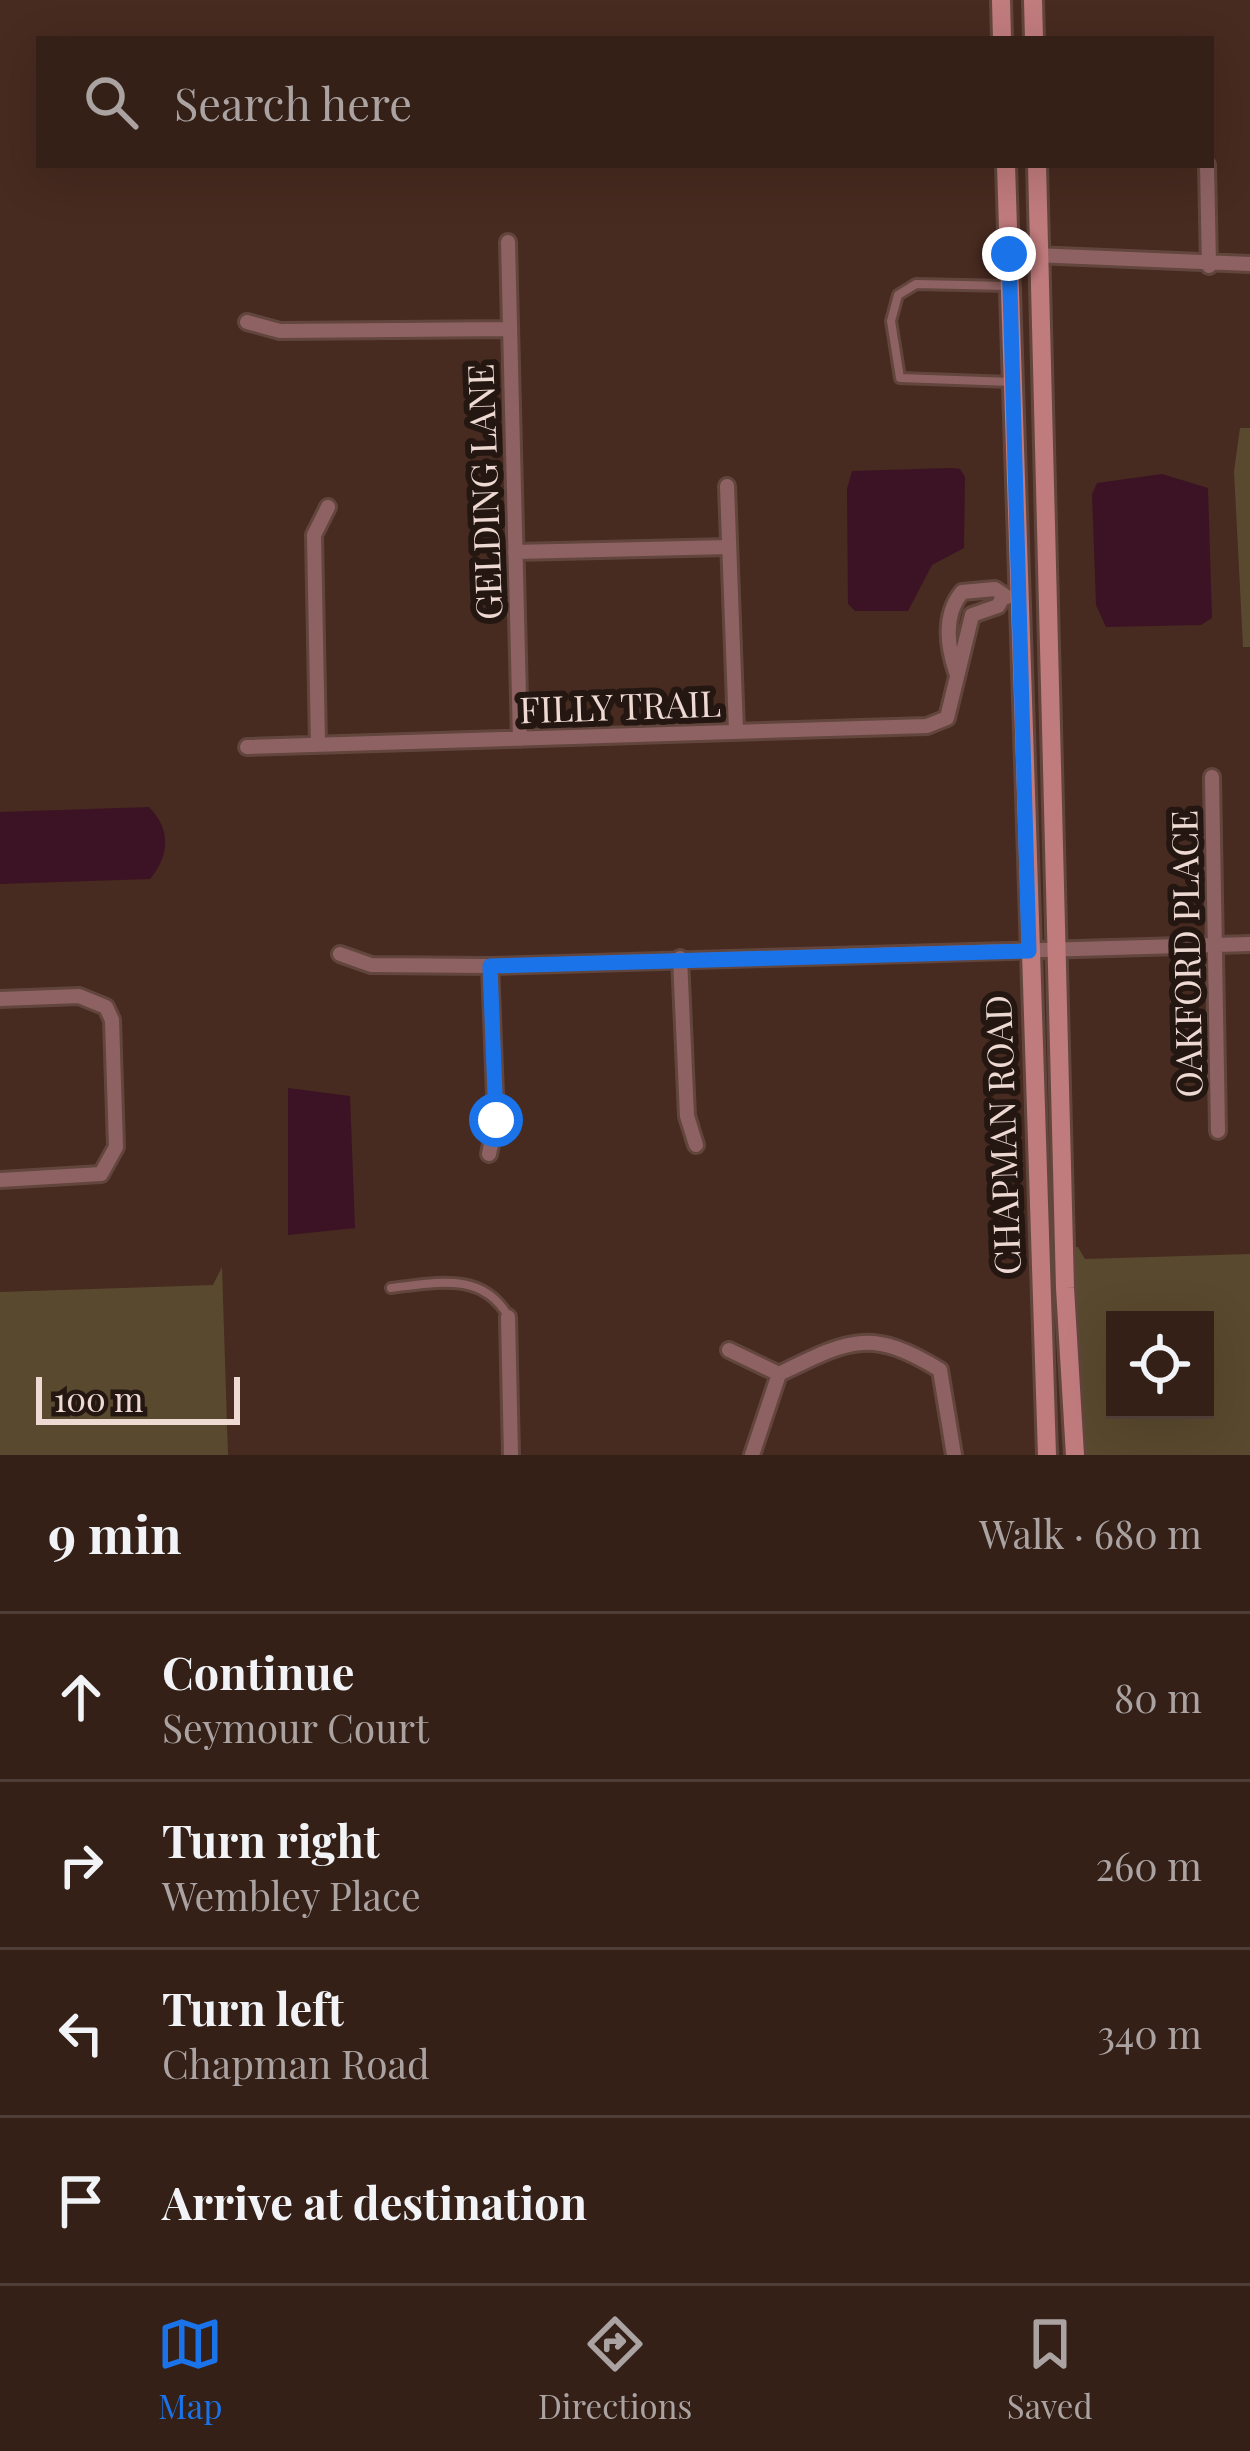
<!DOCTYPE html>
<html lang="en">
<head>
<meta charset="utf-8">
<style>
	:root { --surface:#352018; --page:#3d2821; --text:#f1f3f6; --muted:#aaa3a2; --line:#4f3e37; --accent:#1a73e8 }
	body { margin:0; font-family:"Playfair Display",serif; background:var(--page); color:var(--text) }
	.controls { position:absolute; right:36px; bottom:36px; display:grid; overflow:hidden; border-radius:0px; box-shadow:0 12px 48px #0002 }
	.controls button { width:108px; height:108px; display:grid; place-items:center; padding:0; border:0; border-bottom:3px solid var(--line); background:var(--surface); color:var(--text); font:60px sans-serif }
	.scale { position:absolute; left:36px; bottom:30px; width:204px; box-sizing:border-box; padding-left:12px; border:6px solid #eedad3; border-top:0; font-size:33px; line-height:42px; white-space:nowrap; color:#eedad3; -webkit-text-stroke:9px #241712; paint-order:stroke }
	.stop { position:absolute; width:36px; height:36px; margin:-27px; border:9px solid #1a73e8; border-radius:50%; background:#fff }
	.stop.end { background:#1a73e8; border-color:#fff; box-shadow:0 3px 12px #0008 }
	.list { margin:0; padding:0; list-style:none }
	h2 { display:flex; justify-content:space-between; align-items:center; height:156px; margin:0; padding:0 48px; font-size:51px }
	h2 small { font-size:39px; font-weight:400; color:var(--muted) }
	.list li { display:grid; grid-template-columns:78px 1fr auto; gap:36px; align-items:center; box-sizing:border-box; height:168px; padding:0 48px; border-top:3px solid var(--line) }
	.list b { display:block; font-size:45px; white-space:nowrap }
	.list p { margin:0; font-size:39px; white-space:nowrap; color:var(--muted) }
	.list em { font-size:39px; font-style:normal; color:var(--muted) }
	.icon { flex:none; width:66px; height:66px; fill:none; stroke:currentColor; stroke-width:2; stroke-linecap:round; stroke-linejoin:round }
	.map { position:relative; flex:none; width:1250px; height:1455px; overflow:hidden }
	.search { position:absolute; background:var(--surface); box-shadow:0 12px 48px #0002; left:36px; right:36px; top:36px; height:132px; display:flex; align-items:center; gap:30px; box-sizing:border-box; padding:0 42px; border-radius:0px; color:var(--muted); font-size:45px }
	.sheet { height:828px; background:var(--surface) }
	nav { display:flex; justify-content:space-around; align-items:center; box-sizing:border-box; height:168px; border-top:3px solid var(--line); background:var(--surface); font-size:33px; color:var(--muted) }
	nav a { display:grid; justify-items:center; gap:6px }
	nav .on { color:var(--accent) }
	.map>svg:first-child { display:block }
</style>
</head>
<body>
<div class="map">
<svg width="1250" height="1455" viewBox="0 0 1250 1455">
	<rect width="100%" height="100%" fill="#472a20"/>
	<path fill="#59492e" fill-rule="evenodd" d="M1240,428h10v219h-7l-9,-176z
		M1078,1247l7,12 165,-5v201h-167l-11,-207zM1115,1320h90v90h-90z
		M222,1267l6,188h-228v-163l213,-7z"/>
	<path fill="#3c1324" d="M951,468l9,1 5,8 -1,71 -32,17 -24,46h-53l-7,-7 -1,-115 5,-18z
		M1162,474l46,14 4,130 -11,7 -95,2 -10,-22 -4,-111 5,-11z
		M149,807c22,22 21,48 1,72l-150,5v-72z
		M288,1088l62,8 5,132 -67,7z"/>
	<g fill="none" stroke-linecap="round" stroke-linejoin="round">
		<defs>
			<path id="lane" d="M1007,286l-91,-2 -18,11 -7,26 9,57 111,4
				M391,1288c45,-5 91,-17 117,28"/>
			<path id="street" d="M1207,165l2,101
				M508,242l12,497
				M1009,254l241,10
				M247,322l33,9 229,-2
				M727,486l9,244
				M515,552l214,-5
				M956,672c-9,-27 -13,-57 6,-80l33,-3 12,8
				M318,745l-4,-210 14,-28
				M247,747l680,-21 20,-8 25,-103 26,-9 5,-9
				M1212,777l6,354
				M340,954l31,11 119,1 760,-22
				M680,958l7,158 9,29
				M0,999l79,-3 27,11 6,13 4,127 -15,27 -101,6
				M489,1154l7,-34 -6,-154
				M508,1317l3,138
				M729,1350l50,24
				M752,1455l27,-81c70,-34 91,-47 161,-4l14,85"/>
			<path id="secondary" d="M1001,0l1,39
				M1033,0l1,39
				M1006,165l41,1290
				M1037,165l28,1123 10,167"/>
		</defs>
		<use href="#lane" stroke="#62463d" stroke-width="14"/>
		<use href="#street" stroke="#62463d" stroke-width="20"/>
		<use href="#secondary" stroke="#62463d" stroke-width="24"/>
		<use href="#lane" stroke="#8e6262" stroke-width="8"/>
		<use href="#street" stroke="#8e6262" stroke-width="14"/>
		<use href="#secondary" stroke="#c07b7d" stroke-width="18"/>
	</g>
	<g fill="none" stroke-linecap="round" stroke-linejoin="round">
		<path stroke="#1a73e8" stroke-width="15" d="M496,1120l-6,-154 539,-15 -20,-697"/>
	</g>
	<g text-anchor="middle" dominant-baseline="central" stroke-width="12" stroke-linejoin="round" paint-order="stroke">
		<g font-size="36" fill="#eedad3" stroke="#241712">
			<text transform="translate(483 492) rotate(-92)">GELDING LANE</text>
			<text transform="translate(620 705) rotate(-2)">FILLY TRAIL</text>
			<text transform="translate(1185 954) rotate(-91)">OAKFORD PLACE</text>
			<text transform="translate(1001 1135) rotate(-92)">CHAPMAN ROAD</text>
		</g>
	</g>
</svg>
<div class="controls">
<button><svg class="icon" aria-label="locate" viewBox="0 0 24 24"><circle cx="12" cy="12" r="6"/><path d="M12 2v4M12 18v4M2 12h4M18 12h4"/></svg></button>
</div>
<div class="scale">100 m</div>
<div class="stop" style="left:496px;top:1120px"></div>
<div class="stop end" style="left:1009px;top:254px"></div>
<div class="search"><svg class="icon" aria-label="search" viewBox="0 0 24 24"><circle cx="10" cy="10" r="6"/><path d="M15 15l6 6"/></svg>Search here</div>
</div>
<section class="sheet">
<h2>9 min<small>Walk · 680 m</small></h2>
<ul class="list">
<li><svg class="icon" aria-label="ahead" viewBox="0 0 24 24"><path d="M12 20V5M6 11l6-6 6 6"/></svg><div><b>Continue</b><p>Seymour Court</p></div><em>80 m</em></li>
<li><svg class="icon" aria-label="right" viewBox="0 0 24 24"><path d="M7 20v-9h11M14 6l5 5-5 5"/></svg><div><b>Turn right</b><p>Wembley Place</p></div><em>260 m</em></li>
<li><svg class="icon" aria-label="left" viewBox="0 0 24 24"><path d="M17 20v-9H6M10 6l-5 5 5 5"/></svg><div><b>Turn left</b><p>Chapman Road</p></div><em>340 m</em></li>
<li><svg class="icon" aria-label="arrive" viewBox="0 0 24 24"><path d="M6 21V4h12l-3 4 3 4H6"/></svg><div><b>Arrive at destination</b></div></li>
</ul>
</section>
<nav>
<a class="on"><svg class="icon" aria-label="map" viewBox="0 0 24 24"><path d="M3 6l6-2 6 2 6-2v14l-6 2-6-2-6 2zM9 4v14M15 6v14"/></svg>Map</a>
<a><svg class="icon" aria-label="directions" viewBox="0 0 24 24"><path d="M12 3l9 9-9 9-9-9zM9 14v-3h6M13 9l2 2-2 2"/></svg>Directions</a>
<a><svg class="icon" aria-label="saved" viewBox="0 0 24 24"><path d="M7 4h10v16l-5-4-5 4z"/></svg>Saved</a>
</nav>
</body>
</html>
